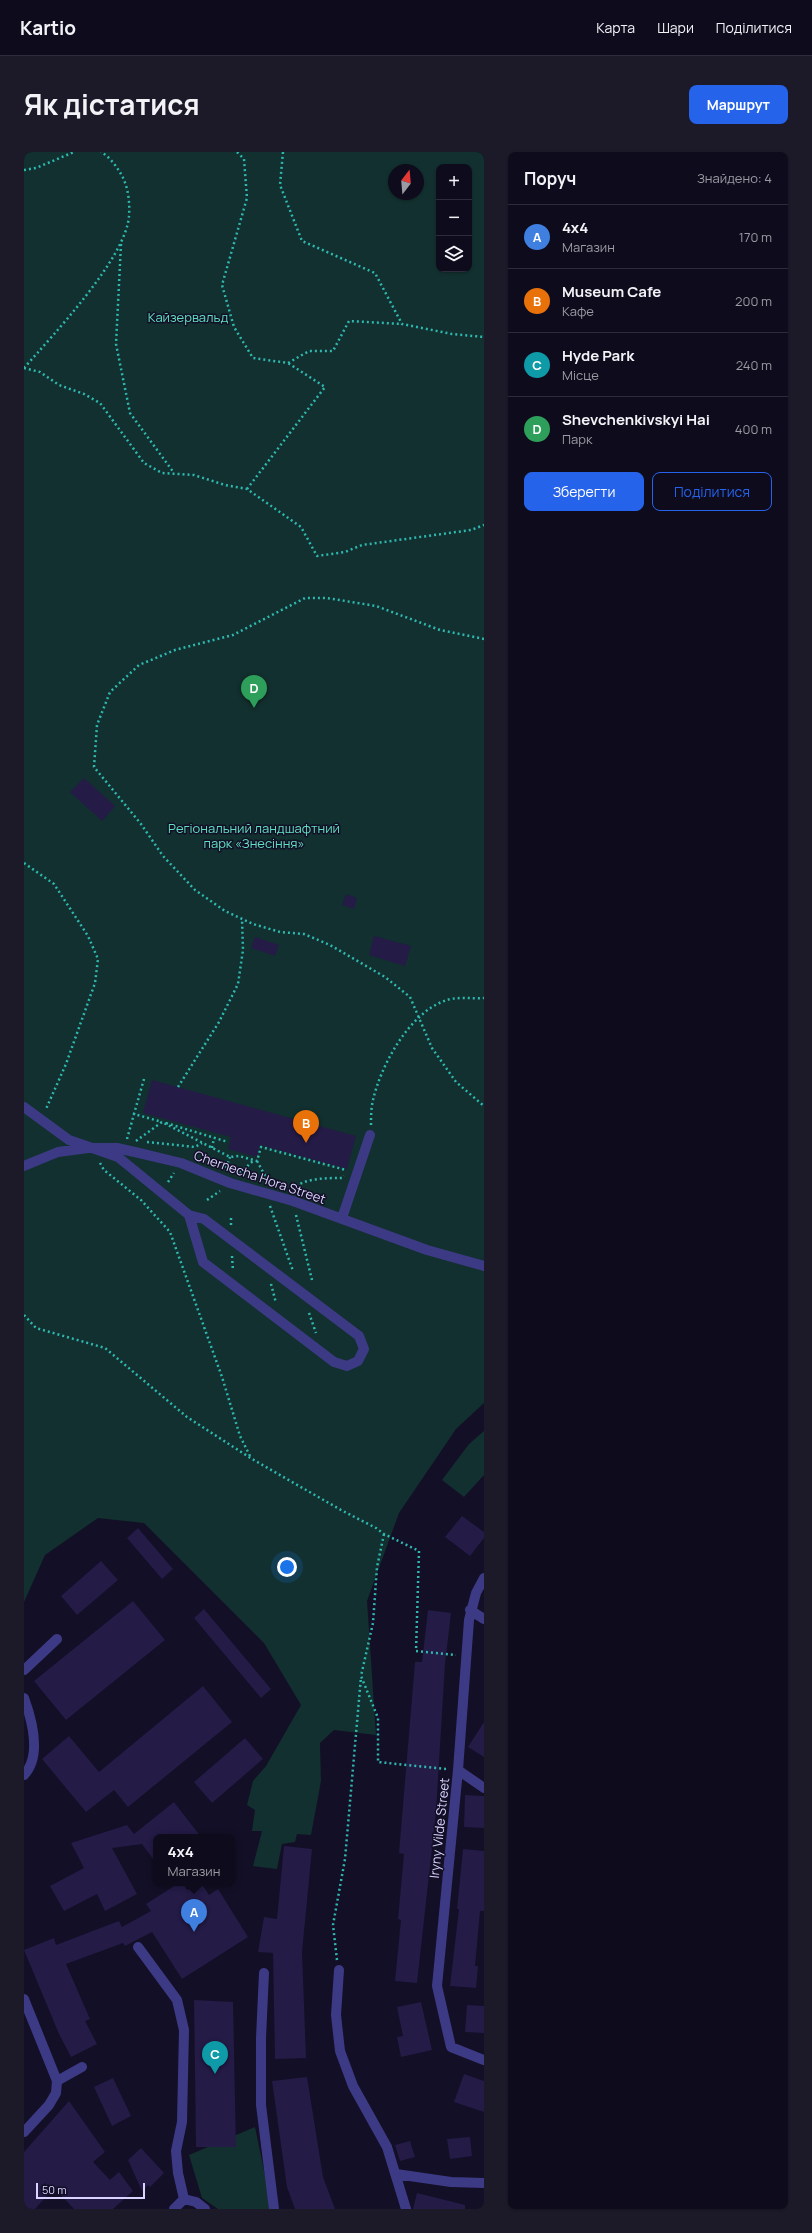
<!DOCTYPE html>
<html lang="uk">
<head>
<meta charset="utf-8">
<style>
	:root { --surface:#0e0b1c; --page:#1c1929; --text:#f1f3f6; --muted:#9b9ba3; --line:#2e2b3b; --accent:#2563eb }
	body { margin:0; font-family:Manrope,sans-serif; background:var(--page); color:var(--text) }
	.controls { position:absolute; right:12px; top:12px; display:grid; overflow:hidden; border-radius:8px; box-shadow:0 1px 3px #0004 }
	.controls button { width:36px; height:36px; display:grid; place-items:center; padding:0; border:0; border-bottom:1px solid var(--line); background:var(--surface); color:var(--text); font:20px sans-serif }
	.compass { position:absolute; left:364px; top:12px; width:36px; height:36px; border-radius:50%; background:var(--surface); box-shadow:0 1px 3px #0004; rotate:16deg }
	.scale { position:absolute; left:12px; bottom:10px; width:109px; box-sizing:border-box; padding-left:4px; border:2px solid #d9d4ff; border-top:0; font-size:11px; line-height:14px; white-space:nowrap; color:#d9d4ff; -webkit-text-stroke:3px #130f26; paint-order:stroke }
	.you { position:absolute; left:263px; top:1415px; width:14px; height:14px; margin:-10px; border:3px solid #fff; border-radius:50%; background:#1a73e8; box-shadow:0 0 0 6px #1a73e833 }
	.badge { display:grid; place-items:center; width:26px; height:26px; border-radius:50%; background:var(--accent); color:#fff; font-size:13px; font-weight:700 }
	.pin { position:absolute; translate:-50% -33px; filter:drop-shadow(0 1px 2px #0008) }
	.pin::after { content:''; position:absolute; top:21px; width:14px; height:12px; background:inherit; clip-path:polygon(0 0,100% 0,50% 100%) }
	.popup { position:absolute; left:129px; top:1682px; width:82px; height:52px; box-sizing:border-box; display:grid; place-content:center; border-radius:8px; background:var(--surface); filter:drop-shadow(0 1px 3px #0005); font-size:13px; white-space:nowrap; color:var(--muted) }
	.popup b { font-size:15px; color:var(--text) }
	.popup::after { content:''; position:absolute; left:50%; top:100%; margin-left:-8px; border:8px solid transparent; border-top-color:var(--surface) }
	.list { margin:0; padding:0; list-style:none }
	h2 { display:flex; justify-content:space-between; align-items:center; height:52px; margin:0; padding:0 16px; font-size:17px }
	h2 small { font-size:13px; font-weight:400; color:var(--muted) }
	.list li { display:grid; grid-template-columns:26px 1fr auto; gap:12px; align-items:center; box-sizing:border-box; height:64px; padding:0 16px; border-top:1px solid var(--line) }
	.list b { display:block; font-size:15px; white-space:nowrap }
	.list p { margin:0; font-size:13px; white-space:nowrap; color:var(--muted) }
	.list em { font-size:13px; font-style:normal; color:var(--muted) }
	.actions { display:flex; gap:8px; padding:12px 16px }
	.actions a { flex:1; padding:9px 0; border:1px solid var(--accent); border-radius:8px; text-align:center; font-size:14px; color:var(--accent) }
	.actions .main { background:var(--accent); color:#fff }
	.icon { flex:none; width:22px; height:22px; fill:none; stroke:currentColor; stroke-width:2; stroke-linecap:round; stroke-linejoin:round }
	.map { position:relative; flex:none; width:460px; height:2057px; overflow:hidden; border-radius:8px }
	header { display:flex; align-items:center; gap:24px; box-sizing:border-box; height:56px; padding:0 20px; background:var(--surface); border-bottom:1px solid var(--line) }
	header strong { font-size:19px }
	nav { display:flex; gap:22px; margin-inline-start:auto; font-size:14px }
	.intro { display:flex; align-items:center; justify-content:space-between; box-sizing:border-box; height:96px; padding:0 24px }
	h1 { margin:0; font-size:28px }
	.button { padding:10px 18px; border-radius:8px; background:var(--accent); color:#fff; font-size:14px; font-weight:700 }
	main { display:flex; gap:24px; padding:0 24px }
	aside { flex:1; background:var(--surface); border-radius:8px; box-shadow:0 1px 3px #0004 }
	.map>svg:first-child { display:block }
</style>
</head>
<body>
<header>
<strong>Kartio</strong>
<nav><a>Карта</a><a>Шари</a><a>Поділитися</a></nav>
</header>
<div class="intro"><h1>Як дістатися</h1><a class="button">Маршрут</a></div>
<main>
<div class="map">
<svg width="460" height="2057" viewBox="0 0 460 2057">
	<rect width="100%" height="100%" fill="#130f26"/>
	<path fill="#12302f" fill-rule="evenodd" d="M0,0h460v1251l-28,26 -57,84 -32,88 9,134 -42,-5 -14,13 1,38 -10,54 -14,-1 -2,8 -13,2 -5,25 -24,-3 9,-35h-10l3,-21 -8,-5 6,-24 13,-15 35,-61 -37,-62 -120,-120 -46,-5 -53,37 -21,47zM415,15h30v102h-30zM370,18h24v24h-24z
		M460,1279v44l-20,22 -22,-17 27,-36z
		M231,1975l17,82h-54l-16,-11 -13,-43z"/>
	<path fill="#241b47" d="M60,626l31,28 -13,15 -32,-29z
		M322,742l11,4 -3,11 -12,-4z
		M350,784l37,10 -6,20 -36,-11z
		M231,785l24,8 -4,11 -24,-8z
		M128,928l204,56 -9,33 -87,-24 -3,12 -29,-8 3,-12 -88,-24z
		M438,1364l22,16v6l-14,18 -25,-19z
		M114,1376l35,41 -11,10 -35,-41z
		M77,1409l17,19 -41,35 -16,-19z
		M109,1449l32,39 -99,80 -32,-39z
		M180,1457l67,80 -10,9 -67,-80z
		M404,1458l23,3 -6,51 -9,148 -19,171 -22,-2 6,-61 -3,-1 6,-65 -5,-1 16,-191h7z
		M179,1534l29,36 -104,85 -14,-17 -28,22 -44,-53 27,-23 30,36z
		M460,1570v35l-16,-10z
		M221,1586l18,21 -51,44 -18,-21z
		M441,1643l19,1v32l-20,-1z
		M150,1650l27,35h-45v26l-14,-19 -30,4 25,46 -32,17 -8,-17 -33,17 -14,-25 34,-18 -13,-25 56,-18 7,9z
		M260,1694l28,3 -10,103 4,106 -31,1 -2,-106 -15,-1 6,-35 13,2z
		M439,1697l21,2v60h-4l-5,55h3l-2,22 -26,-2 9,-77h-2z
		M155,1731h4l4,7 14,-7 8,12 9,-6 30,48 -66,42 -30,-47 -27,14 -2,-3 -57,21 24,55 -5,2 12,23 -26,13 -12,-23 -35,-84 30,-12 2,7 63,-24 3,6 29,-16 -5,-7z
		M170,1848l39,2 3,145h-40z
		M397,1850l11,48 -31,7 -4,-20 6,-1 -6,-29z
		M443,1853l17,1v27l-19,-1z
		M440,1922l20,7v31l-30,-10z
		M283,1925l16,100 12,32h-40l-8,-22 -15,-106z
		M89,1926l18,38 -19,10 -18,-39z
		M45,1949l36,51 -12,10 17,18 9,-8 14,19 -20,18h-39l-20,-21 -19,21h-11v-57z
		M446,1985l2,19 -22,3 -3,-20z
		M386,1989l5,16 -15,4 -5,-16z
		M117,1996l23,25 -14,14 -2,-2 -6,6 -14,-31z
		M393,2041l48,12v4h-52z"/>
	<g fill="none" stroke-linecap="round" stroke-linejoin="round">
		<path stroke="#2fb8b0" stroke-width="2.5" stroke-dasharray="2 3" stroke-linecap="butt" d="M213,0l7,7 3,39 -25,87 12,42 19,31 35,5 21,-12h24l16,-30 53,3
			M259,0l-3,33 22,56 73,32 27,51 50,10 32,3
			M0,18l12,-2 38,-16
			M97,92l-5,100 14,69 44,60
			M0,216l16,4 19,13 25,9 16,9 44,60 18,10 32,2 31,10 22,4 54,38 16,29 28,-4 17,-7 109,-15 13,-5
			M0,216c29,-33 102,-110 105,-152 1,-15 -1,-30 -8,-42 -5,-8 -11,-17 -20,-22
			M223,337l78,-102 -37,-24
			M460,487l-44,-9 -64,-24 -49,-8h-22l-72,37 -58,15 -36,15 -29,27 -13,33 -3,42 47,57 22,32 32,34 30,21 28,13 27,8 24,2 26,11 55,32 25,20 22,51 24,34 28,24
			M0,711l30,21 34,52 10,23 -3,24 -29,81 -20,45
			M120,927l-10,35 28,8
			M154,935l41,-65 19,-38 5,-34 -1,-31
			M142,971l62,19
			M347,973c0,-8 0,-17 2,-25 8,-35 36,-86 71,-99 11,-5 28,-2 40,-3
			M103,987l7,-25
			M112,989l26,-19 68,35 9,-1 18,5 4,-14 85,23
			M123,990l48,5 7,-4
			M188,996l2,-10
			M233,1009l11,20
			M76,1011l4,7 37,30 29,32 52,145 18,59 11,22
			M202,1016l4,-11
			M216,1021l14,-13
			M144,1030l6,-9
			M268,1037c12,-11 34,-11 50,-11l2,-2
			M183,1048l13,-9
			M246,1054l23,65
			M272,1063l16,65
			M207,1066v7
			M208,1104l1,15
			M247,1132l5,19
			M285,1161l7,20
			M0,1163l12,13 69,20 82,69 65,42 89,51 35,18 8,6 35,17 -3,100 40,4
			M360,1382l-7,33 -4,56 -12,53 17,42v44l68,7
			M313,1808l-4,-35 12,-66 16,-182"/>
		<path stroke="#3d3a85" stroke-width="10" d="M0,955l45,33 49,17 71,58 15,4 155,117 5,13 -6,12 -11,5 -13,-4 -131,-100 -14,-47
			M0,1014l34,-14 30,-4h29l22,5 42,10 49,20 63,18 134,49 57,16
			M318,1066l28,-83
			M460,1426l-8,15 -7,27 -11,150 -21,216 14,61 33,13
			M446,1458l14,9
			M0,1518l33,-31
			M0,1546c8,22 18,58 0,77
			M434,1618l26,18
			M114,1795l39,53 7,30 -2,92 -6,29 2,22 6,26 -10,10
			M315,1818l-3,45 4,36 13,35 34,61 19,62
			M240,1821l-3,65v67l13,104
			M0,1847l33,82 -1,12 -7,12 -25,27
			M33,1929l25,-14
			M372,2022l55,8 33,1
			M160,2047l12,3 9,7"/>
	</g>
	<g text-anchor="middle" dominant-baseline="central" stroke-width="3" stroke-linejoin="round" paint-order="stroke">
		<g font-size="13" fill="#5fe0c0" stroke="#130f26">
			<text x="164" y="165">Кайзервальд</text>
			<text x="230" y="676">Регіональний ландшафтний<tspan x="230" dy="15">парк «Знесіння»</tspan></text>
		</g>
		<g font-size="13" fill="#d9d4ff" stroke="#130f26">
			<text transform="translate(236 1025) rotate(19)">Chernecha Hora Street</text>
			<text transform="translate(415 1676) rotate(-84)">Iryny Vilde Street</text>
		</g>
	</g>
</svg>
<div class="controls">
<button>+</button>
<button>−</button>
<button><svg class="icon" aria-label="layers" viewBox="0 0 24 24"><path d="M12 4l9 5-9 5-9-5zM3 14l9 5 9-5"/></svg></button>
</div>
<svg class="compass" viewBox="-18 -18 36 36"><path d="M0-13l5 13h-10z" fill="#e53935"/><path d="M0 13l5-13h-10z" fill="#9b9ba3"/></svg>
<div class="scale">50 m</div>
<div class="you"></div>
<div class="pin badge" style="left:170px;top:1780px;background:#3f7fe0">A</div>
<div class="popup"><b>4х4</b>Магазин</div>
<div class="pin badge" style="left:282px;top:991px;background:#e8710a">B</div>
<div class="pin badge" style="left:191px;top:1922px;background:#0f9aa8">C</div>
<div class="pin badge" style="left:230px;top:556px;background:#2e9e5b">D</div>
</div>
<aside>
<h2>Поруч<small>Знайдено: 4</small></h2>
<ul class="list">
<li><span class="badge" style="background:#3f7fe0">A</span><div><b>4х4</b><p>Магазин</p></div><em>170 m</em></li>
<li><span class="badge" style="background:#e8710a">B</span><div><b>Museum Cafe</b><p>Кафе</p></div><em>200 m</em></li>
<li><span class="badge" style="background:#0f9aa8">C</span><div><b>Hyde Park</b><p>Місце</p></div><em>240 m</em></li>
<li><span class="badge" style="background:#2e9e5b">D</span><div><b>Shevchenkivskyi Hai</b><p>Парк</p></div><em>400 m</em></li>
</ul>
<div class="actions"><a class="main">Зберегти</a><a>Поділитися</a></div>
</aside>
</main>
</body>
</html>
